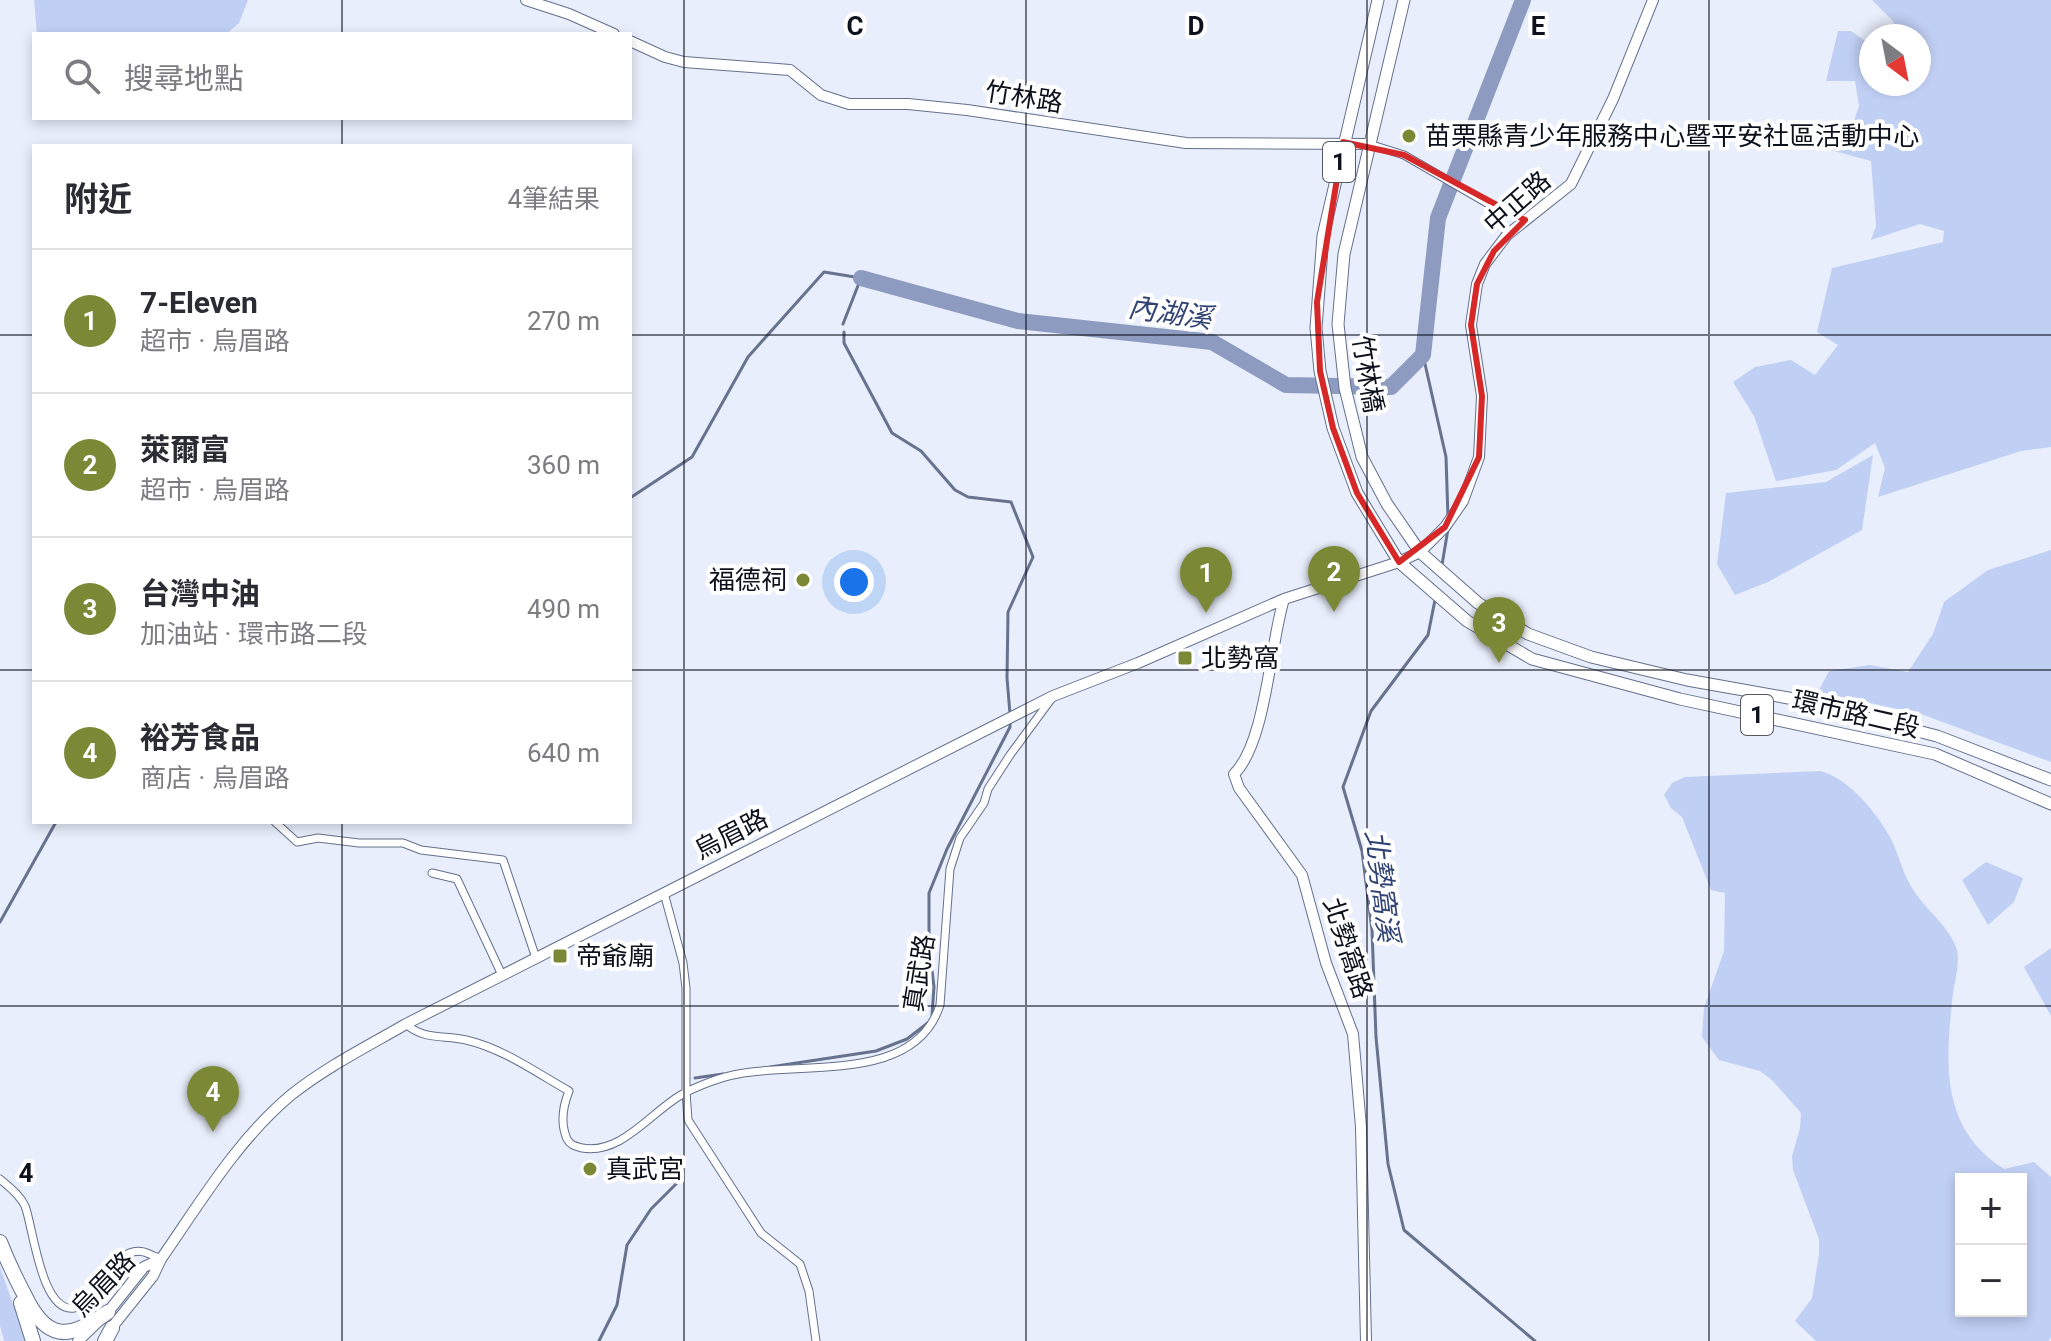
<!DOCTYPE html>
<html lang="zh-TW">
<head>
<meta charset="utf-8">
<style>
	:root { --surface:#fff; --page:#f7f7f7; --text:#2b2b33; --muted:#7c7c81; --line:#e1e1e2; --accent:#7b8836 }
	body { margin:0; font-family:Roboto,"Noto Sans TC",sans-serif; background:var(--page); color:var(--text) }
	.controls { position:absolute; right:24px; bottom:24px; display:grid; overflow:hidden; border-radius:0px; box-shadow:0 4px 12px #0003 }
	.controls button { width:72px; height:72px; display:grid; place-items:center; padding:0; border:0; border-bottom:2px solid var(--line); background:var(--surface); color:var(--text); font:40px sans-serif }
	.compass { position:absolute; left:1859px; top:24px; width:72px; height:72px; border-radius:50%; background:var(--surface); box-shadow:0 4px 12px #0003; rotate:148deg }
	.you { position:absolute; left:854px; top:582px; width:28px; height:28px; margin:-20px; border:6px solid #fff; border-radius:50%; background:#1a73e8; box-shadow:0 0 0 12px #1a73e833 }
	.badge { display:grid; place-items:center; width:52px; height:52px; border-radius:50%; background:var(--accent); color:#fff; font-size:26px; font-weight:700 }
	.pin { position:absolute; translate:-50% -66px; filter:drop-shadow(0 2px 4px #0008) }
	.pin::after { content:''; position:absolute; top:42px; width:28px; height:24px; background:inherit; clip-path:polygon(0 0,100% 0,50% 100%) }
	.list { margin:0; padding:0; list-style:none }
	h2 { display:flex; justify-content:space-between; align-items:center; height:104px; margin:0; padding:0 32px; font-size:34px }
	h2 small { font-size:26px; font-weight:400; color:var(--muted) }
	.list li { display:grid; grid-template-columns:52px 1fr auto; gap:24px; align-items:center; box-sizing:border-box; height:144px; padding:0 32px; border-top:2px solid var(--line) }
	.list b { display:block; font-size:30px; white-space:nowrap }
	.list p { margin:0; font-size:26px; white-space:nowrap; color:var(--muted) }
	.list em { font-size:26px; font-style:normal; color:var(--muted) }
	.icon { flex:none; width:44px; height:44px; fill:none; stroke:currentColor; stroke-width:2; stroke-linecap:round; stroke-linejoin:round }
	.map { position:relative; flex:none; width:2051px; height:1341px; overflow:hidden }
	.search { position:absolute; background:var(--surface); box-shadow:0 4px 12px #0003; left:32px; top:32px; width:600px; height:88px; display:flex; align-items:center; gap:20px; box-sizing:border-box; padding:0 28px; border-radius:0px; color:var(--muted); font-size:30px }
	.panel { position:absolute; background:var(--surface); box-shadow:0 4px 12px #0003; left:32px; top:144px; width:600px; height:680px; border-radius:0px }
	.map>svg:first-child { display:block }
</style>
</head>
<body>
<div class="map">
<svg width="2051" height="1341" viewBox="0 0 2051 1341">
	<rect width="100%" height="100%" fill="#e8eefb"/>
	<path fill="#c0cff4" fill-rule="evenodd" d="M34,0h214l-9,23 -13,11h-189z
		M1872,0h179v447l-30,4 -143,46 7,-29 -10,-25 -39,27 -60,11 -22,-65 -21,-34 22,-15 36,-7 24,15 23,-30 -21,-13 15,-64 111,-26 1,-11 -24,-7 -49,16 5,-14 -5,-65 -44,-12 20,-8 12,-35 -4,-25h-29l12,-50h13l20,14v39h48v-48h-25v-14z
		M1873,455l-11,75 -94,52 -33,13 -18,-31 9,-71 100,-11z
		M2051,550v212l-130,-48 -103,-22 11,-21 41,-6 38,7 25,-38 11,-32 44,-32z
		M1820,771c28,6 59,44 72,70 8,17 11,34 22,50 13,20 36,36 43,59 3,12 -2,31 -4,43 -7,66 -15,134 51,176l30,-7 17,15v160l-2,4h-233l-21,-20 17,-23 7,-44v-15l-26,-69 -1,-14 8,-28 1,-15 -29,-33 -12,-9 -41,-11 -17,-23 2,-29 20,-57 1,-58 -14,-3 -29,-73 -11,-9 -7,-13 8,-12 13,-6zM1961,1179h60v132h-60z
		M1986,862l37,16 -9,24 -26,23 -26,-45z
		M2051,948v68l-27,-49z
		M0,1267l26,74h-22l-4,-15z"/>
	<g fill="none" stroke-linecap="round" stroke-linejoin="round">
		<path stroke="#66728e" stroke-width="3" d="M844,332v11l48,90 29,18 34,39 13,7 43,5 22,55 -25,55 -1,66 3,36
			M1423,355l23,102 2,61
			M630,498l62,-41 56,-100 76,-85 37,6 -18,46
			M1442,565l6,-36
			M1435,600l-7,35 -57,76 -28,76 19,64 10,79 4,107 12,127 16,66 131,111
			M0,922l56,-100
			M932,1015l2,-28 -5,-40v-54l18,-44 63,-122v-5
			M770,1067l106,-16 31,-12 22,-17
			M695,1078l28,-4
			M599,1341l18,-36 10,-60 24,-36 26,-26"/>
		<path stroke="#8c9bbf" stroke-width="16" d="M861,278l157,43 194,21 74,43 105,2 32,-32 15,-137 85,-218"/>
		<defs>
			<path id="street" d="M1369,144l35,11 83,48 38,17
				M275,822l22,20 21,-4 41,5h44l18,7 82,10 33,98
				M432,873l25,6 45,96
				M664,893l19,70 3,25v104l2,28 73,113 39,31 9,27 7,50
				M406,1024c17,16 38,11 60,16 36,8 71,33 103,51 -6,15 -9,32 -2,48 3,6 8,7 15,9 39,7 68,-35 99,-53 16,-9 40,-18 57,-21 64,-13 177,10 202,-69l10,-136 10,-31 24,-35 4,-14 22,-34 42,-57
				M0,1179c9,8 20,16 25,27 8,20 16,107 49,102 26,-5 38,-64 70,-56 6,2 12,5 17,7"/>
			<path id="secondary" d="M526,0l43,14 45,20
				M630,41l35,16 19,5 106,8 31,25 28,9h59l59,6 219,33 183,1
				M1284,599c-14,45 -18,144 -50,175l5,14 63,87 24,88 27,71 8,93 5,214
				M109,1331l44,-55 8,-17c39,-56 76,-119 130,-164 35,-28 77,-49 115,-71l647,-328 85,-33 146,-64 115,-37 21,-10 25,-25 18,-26 16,-44 3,-61 -11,-71 6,-41 8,-20 22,-29 64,-51 42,-85 40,-99
				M78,1341l30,-29 36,-45 17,-8"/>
			<path id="primary" d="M1378,0l-55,236 -7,92 4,43 13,57 24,65 42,69 68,59 65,38 148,40 255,55 116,50
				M1404,0l-60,254 -6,70 7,64 17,69 25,47 33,48 58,51 50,31 63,23 96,23 107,19 143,37 114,44"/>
			<path id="highway" d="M0,1242c7,18 15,35 24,52 22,47 44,47 84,18
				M21,1303l12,38
				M105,1341l7,-13"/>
		</defs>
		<use href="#street" stroke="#64708d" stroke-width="9"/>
		<use href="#secondary" stroke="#64708d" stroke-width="12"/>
		<use href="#primary" stroke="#64708d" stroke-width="13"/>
		<use href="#highway" stroke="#64708d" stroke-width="16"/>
		<use href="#street" stroke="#fff" stroke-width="7"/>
		<use href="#secondary" stroke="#fff" stroke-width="10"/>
		<use href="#primary" stroke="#fff" stroke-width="11"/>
		<use href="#highway" stroke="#fff" stroke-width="14"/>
	</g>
	<path fill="none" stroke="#d62828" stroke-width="6" stroke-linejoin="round" d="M1343,142l61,13 121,65 -31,31 -17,33 -6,41 11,71 -3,61 -34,70 -46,35 -42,-69 -24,-65 -13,-57 -3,-69z"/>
	<path fill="none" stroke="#0c111c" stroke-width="2" stroke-opacity="0.55" d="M342,0v34M684,0v1341M1026,0v1341M1367,0v1341M1709,0v1341M342,118v28M0,335h34M630,335h1421M0,670h34M630,670h1421M342,822v519M0,1006h2051"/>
	<g fill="#7b8836" stroke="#fff" stroke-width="3">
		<circle cx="1409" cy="136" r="8"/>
		<circle cx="803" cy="580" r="8"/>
		<rect x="1177" y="650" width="16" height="16" rx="4"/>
		<rect x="552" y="948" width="16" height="16" rx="4"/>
		<circle cx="590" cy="1169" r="8"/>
	</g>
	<g text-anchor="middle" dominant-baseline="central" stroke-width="8" stroke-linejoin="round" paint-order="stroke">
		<g fill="#fff" stroke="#555860" stroke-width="2">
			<rect x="1323" y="142" width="32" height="40" rx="6"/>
			<rect x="1741" y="695" width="32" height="40" rx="6"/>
		</g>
		<g font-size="24" font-weight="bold" fill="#0c111c">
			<text x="1339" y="162">1</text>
			<text x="1757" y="715">1</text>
		</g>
		<g font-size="26" fill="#0c111c" stroke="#fff">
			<text transform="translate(1024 97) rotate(9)">竹林路</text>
			<text transform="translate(1517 202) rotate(-41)">中正路</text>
			<text transform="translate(1368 374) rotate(81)">竹林橋</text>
			<text transform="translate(1856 714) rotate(13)">環市路二段</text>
			<text transform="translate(731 834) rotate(-27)">烏眉路</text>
			<text transform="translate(1348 948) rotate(72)">北勢窩路</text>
			<text transform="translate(919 973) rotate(-81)">真武路</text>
			<text transform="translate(103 1284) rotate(-46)">烏眉路</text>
		</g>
		<g font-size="26" fill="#0c111c" stroke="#fff" text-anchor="start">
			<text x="1425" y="136">苗栗縣青少年服務中心暨平安社區活動中心</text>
			<text x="787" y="580" text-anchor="end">福德祠</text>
			<text x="1201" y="658">北勢窩</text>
			<text x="576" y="956">帝爺廟</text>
			<text x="606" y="1169">真武宮</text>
		</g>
		<g font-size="28" font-style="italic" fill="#314374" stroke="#fff">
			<text transform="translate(1170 313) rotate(8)">內湖溪</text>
			<text transform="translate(1382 886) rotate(83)">北勢窩溪</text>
		</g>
	</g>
	<g font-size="26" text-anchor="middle" font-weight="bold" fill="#0c111c" stroke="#fff" stroke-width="8" stroke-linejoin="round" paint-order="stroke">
		<text x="855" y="35">C</text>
		<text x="1196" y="35">D</text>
		<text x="1538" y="35">E</text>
		<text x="26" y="1182">4</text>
	</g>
</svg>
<div class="controls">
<button>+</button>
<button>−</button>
</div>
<svg class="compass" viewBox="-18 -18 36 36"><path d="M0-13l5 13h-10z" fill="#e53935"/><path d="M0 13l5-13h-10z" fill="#7c7c81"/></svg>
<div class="you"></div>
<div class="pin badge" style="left:1206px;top:613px">1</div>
<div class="pin badge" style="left:1334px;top:612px">2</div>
<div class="pin badge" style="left:1499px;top:663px">3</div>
<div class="pin badge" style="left:213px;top:1132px">4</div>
<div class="search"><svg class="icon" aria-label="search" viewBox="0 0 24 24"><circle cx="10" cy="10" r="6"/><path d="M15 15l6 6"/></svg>搜尋地點</div>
<section class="panel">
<h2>附近<small>4筆結果</small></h2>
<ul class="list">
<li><span class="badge">1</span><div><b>7-Eleven</b><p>超市 · 烏眉路</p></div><em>270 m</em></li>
<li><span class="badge">2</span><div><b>萊爾富</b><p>超市 · 烏眉路</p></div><em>360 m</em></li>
<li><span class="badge">3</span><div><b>台灣中油</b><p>加油站 · 環市路二段</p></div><em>490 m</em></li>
<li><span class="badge">4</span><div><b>裕芳食品</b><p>商店 · 烏眉路</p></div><em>640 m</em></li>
</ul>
</section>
</div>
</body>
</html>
